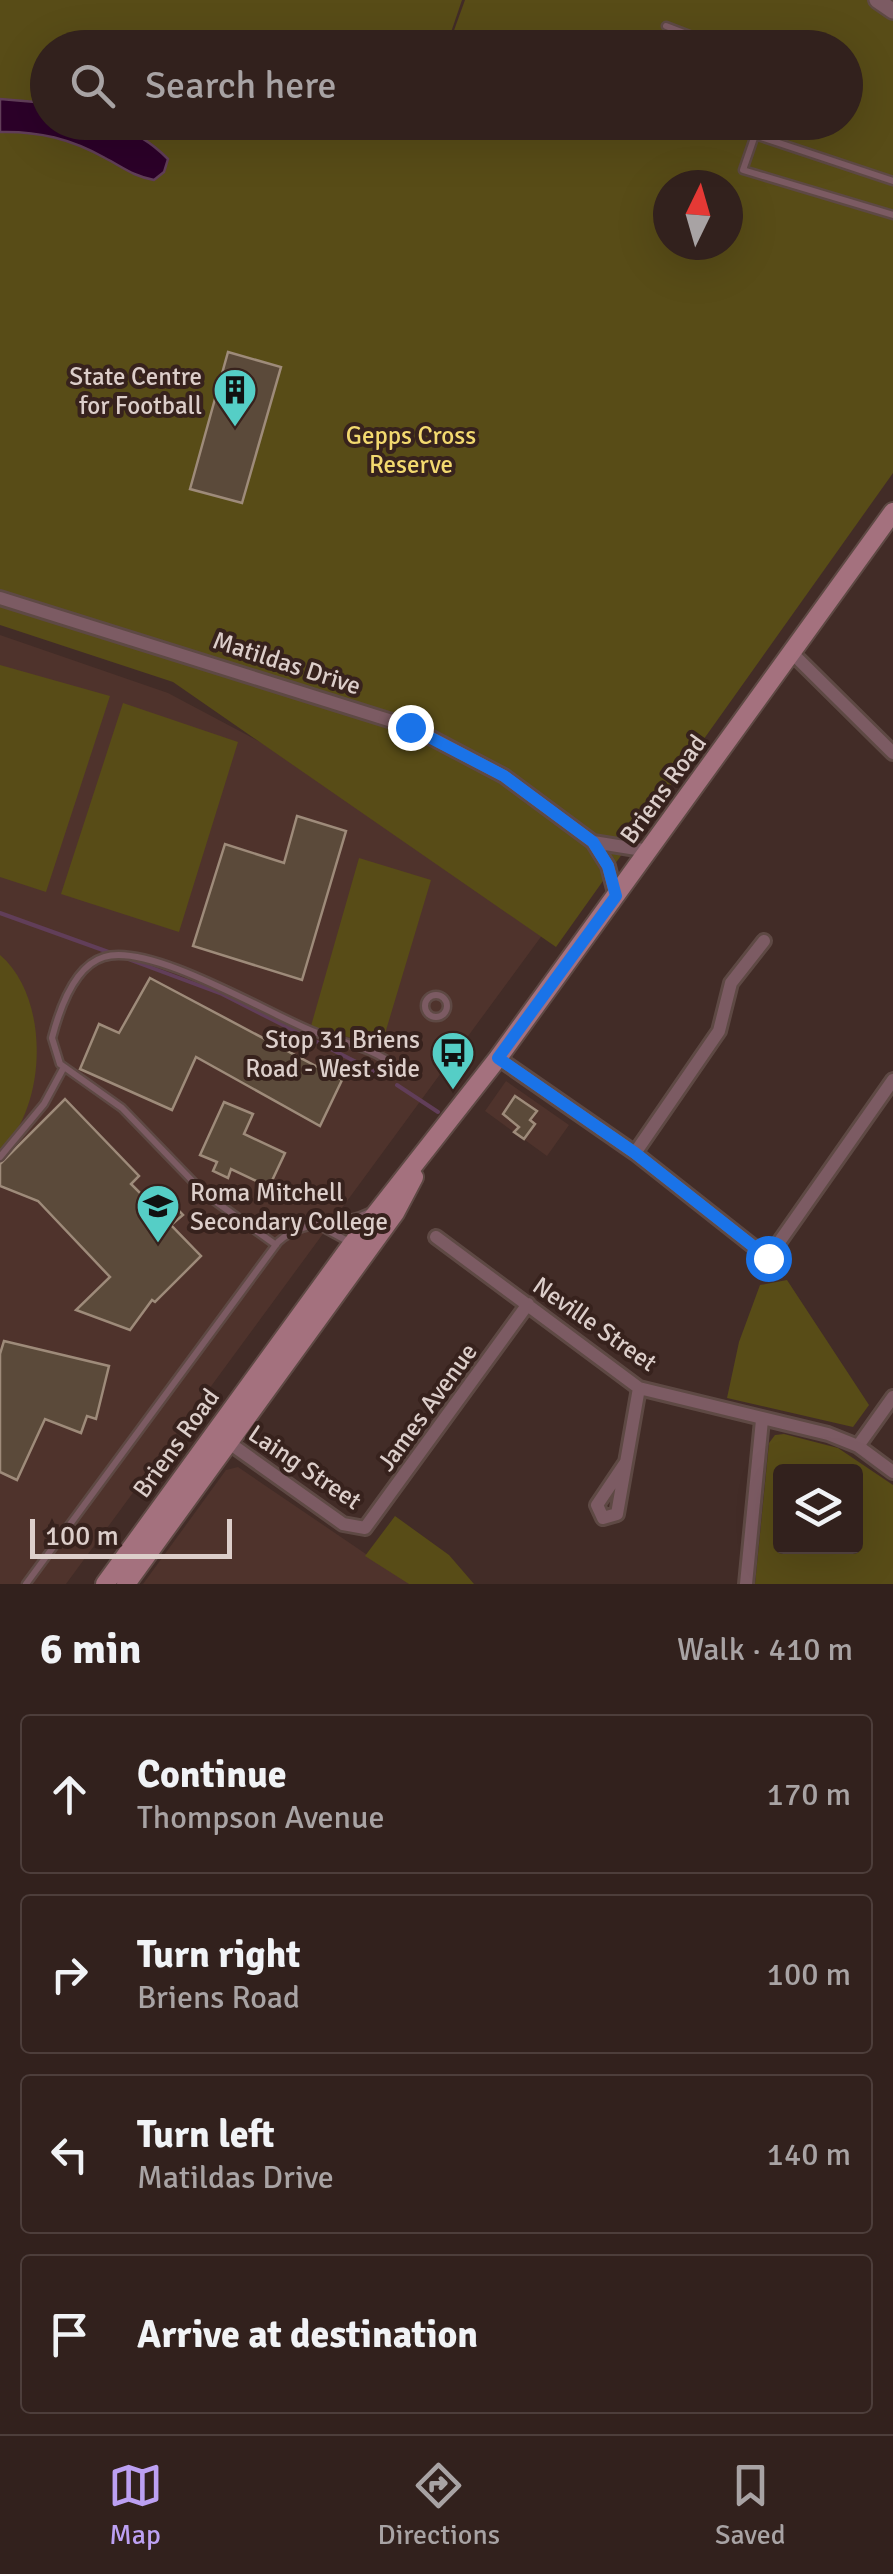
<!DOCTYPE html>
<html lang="en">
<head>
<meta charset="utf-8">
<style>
	:root { --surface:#32211d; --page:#3d2e2a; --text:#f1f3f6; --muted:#a8a3a4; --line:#4d3e3b; --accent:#bca0f2 }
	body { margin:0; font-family:Signika,sans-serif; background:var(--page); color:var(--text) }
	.controls { position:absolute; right:30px; bottom:30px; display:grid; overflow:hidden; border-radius:10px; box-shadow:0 10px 40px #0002 }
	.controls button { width:90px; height:90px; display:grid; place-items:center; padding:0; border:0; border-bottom:2px solid var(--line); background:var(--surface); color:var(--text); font:50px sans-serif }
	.compass { position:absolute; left:653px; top:170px; width:90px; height:90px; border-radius:50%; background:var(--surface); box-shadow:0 10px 40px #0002; rotate:5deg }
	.scale { position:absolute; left:30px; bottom:25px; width:202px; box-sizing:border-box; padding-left:10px; border:5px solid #dcceca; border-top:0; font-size:28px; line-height:35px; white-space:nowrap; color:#dcceca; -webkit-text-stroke:8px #37221d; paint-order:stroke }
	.stop { position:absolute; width:30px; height:30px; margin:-22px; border:8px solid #1a73e8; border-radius:50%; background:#fff }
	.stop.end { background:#1a73e8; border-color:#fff; box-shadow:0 2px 10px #0008 }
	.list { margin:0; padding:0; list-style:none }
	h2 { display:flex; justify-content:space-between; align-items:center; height:130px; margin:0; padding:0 40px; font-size:42px }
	h2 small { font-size:32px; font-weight:400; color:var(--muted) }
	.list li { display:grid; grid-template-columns:65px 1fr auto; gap:30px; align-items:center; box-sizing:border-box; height:160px; margin:0 20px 20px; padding:0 20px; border:2px solid var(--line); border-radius:10px }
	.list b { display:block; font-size:38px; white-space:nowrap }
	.list p { margin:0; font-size:32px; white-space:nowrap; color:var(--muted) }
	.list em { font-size:32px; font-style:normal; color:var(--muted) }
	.icon { flex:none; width:55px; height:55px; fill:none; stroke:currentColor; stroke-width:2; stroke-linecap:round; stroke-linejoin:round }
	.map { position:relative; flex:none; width:893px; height:1584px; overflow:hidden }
	.search { position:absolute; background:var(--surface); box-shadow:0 10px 40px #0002; left:30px; right:30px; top:30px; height:110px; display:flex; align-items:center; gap:25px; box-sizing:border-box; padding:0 35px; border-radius:55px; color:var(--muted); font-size:38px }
	.sheet { height:850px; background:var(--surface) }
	nav { display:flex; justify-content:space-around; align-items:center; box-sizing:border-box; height:140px; border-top:2px solid var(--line); background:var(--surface); font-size:28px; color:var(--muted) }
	nav a { display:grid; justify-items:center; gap:5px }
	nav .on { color:var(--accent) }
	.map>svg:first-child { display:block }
</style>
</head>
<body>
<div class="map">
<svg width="893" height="1584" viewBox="0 0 893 1584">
	<rect width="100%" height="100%" fill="#422c27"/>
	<path fill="#4f332c" d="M0,635l168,58 397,211 -499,680h-66z
		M506,1081l63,44 -22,31 -62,-45z
		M238,1467l172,117h-267l83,-114z"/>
	<path fill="#584c17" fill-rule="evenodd" d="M0,0h462l-16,47 -398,1v74h798v-74l-398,-1 17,-47h413l15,10v463l-337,474 -383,-265 -173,-57zM668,185h60v60h-60z
		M0,665l110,31 -64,196 -46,-15z
		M123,703l115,39 -59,190 -118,-38z
		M359,858l72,22 -50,167 -70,-21z
		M0,955c50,42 48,152 0,196z
		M787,1280l82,125 -16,22 -126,-29 12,-56 21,-57z
		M784,1434l54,14 55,37v99h-138l14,-141 6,-8zM780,1471h76v75h-76z
		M395,1516l54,39 25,29h-65l-44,-28z"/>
	<path fill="#2c0029" stroke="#613e59" stroke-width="2.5" d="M0,99l47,4 1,19c51,0 81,-2 120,37l-4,13 -10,8c-21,-4 -30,-12 -49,-22 -34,-19 -66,-27 -105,-26z"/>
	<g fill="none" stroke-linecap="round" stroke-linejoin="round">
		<path stroke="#613e59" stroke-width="4" d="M0,913l114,41
			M128,959l94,35 156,79
			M397,1085l41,27"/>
	</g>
	<path fill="#5b4a3a" stroke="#9e8b7a" stroke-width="2.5" d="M228,352l53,15 -39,136 -52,-14z
		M297,816l49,15 -44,149 -109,-34 32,-102 59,19z
		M150,978l192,102 -22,46 -124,-69 -24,53 -92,-41 19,-45 20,9z
		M515,1096l22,15 -7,9 5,4 -11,15 -10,-7 5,-5 -16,-13z
		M65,1099l74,77 -8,8 15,15 11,-11 26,27 -12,10 30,31 -46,46 -3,-2 -22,30 -54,-20 34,-33 -72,-76 -38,-15v-22z
		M224,1102l29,12 -9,20 41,19 -16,34 -38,-18 -3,9 -15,-7 4,-9 -17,-7z
		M4,1341l105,25 -13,53 -9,-3 -6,17 -36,-14 -28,61 -17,-8v-118z"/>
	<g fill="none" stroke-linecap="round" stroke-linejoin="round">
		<defs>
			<path id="service" d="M666,26l57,22
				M736,122l19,13
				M893,181l-138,-46 -12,35 150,45
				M425 1006a11 11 0 1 1 22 0a11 11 0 1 1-22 0Z
				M0,1157l44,-53 20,-37
				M318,1225l33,18
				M276,1245l-71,-51 -83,-86 -62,-44 -8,-26c7,-27 22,-72 52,-81 45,-15 163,56 208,74 29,12 59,15 84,36
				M26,1584l252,-342c27,-25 61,-14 92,-30"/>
			<path id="minor" d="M0,598l411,129 93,49 89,66 15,24 8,31
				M791,652l102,101
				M593,842l56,9
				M498,1058l137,95 133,105 125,-178
				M635,1153l84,-122 12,-48 33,-42
				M436,1237l203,151 189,46 30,12 35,26
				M228,1442l115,82 22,4 163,-224
				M858,1446l35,-49
				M626,1462l-29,43 6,13 14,-4 22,-126
				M746,1584l16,-164"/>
			<path id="tertiary" d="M877,0l16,11"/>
			<path id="secondary" d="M105,1584l247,-340 146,-186 395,-546
				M126,1584l269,-371 19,-36"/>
		</defs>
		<use href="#service" stroke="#5e4944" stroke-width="11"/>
		<use href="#minor" stroke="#5e4944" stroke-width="18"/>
		<use href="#tertiary" stroke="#5e4944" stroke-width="20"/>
		<use href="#secondary" stroke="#5e4944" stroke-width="22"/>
		<use href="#service" stroke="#7c5b63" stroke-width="6"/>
		<use href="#minor" stroke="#7c5b63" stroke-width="12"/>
		<use href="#tertiary" stroke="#7c5b63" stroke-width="15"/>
		<use href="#secondary" stroke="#a4717e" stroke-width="18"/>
	</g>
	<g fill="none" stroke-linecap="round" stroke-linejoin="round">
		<path stroke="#1a73e8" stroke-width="12" d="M410,727l94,49 89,66 15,24 8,30 -118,162 137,95 133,105"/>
	</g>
	<defs>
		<symbol id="building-pin" viewBox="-11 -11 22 30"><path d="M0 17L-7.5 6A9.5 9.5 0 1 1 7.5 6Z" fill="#55cec6" stroke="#37221d"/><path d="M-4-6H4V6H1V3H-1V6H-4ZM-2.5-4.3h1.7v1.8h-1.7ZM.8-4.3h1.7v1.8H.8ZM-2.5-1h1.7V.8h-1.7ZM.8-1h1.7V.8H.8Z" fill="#111"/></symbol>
		<symbol id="bus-pin" viewBox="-11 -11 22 30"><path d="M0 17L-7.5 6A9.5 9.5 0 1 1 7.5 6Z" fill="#55cec6" stroke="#37221d"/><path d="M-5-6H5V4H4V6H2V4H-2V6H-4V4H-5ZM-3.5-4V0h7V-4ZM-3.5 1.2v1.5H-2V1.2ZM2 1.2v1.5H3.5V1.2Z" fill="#111"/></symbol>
		<symbol id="school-pin" viewBox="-11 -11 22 30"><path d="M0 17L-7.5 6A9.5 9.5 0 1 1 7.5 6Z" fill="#55cec6" stroke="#37221d"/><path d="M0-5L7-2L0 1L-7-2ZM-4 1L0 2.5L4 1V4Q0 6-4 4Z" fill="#111"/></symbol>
	</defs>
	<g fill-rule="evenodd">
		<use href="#building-pin" x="210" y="365" width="50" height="68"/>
		<use href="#bus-pin" x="428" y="1028" width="50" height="68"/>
		<use href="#school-pin" x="133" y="1181" width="50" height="68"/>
	</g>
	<g text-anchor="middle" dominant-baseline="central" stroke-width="8" stroke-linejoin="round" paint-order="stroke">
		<g font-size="25" fill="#dcceca" stroke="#37221d" text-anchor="end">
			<text x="202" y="376">State Centre<tspan x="202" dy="29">for Football</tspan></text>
			<text x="420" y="1039">Stop 31 Briens<tspan x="420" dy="29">Road - West side</tspan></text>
			<text x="190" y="1192" text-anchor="start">Roma Mitchell<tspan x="190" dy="29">Secondary College</tspan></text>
		</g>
		<g font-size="25" fill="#f3d96f" stroke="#37221d">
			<text x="411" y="435">Gepps Cross<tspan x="411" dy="29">Reserve</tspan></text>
		</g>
		<g font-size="25" fill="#dcceca" stroke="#37221d">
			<text transform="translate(287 663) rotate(18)">Matildas Drive</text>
			<text transform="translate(663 789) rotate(-54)">Briens Road</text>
			<text transform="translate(595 1324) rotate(35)">Neville Street</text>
			<text transform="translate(427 1407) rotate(-54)">James Avenue</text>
			<text transform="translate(176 1443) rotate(-54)">Briens Road</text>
			<text transform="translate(305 1467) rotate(34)">Laing Street</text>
		</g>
	</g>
</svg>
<div class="controls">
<button><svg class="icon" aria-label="layers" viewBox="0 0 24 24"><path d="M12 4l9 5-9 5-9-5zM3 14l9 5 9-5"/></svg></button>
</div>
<svg class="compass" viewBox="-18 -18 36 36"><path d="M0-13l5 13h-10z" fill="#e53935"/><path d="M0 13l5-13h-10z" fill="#a8a3a4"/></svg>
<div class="scale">100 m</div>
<div class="stop" style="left:768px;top:1258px"></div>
<div class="stop end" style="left:410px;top:727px"></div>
<div class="search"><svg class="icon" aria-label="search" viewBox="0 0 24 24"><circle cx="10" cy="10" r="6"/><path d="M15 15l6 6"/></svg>Search here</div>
</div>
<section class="sheet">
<h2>6 min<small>Walk · 410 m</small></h2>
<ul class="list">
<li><svg class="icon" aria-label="ahead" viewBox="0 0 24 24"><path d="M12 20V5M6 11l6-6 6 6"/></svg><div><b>Continue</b><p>Thompson Avenue</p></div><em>170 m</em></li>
<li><svg class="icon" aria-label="right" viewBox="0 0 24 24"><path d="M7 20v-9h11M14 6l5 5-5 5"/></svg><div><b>Turn right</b><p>Briens Road</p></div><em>100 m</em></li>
<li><svg class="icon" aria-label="left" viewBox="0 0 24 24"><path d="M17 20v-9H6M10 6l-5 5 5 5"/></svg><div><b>Turn left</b><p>Matildas Drive</p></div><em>140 m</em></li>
<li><svg class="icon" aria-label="arrive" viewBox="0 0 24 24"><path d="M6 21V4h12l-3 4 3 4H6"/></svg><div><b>Arrive at destination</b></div></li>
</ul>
</section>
<nav>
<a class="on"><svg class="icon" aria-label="map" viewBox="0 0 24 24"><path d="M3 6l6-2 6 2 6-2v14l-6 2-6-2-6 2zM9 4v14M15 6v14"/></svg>Map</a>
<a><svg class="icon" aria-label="directions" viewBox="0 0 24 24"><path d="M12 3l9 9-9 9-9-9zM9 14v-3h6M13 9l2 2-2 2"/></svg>Directions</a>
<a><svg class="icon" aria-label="saved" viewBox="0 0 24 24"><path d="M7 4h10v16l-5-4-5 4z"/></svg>Saved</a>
</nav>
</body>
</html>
